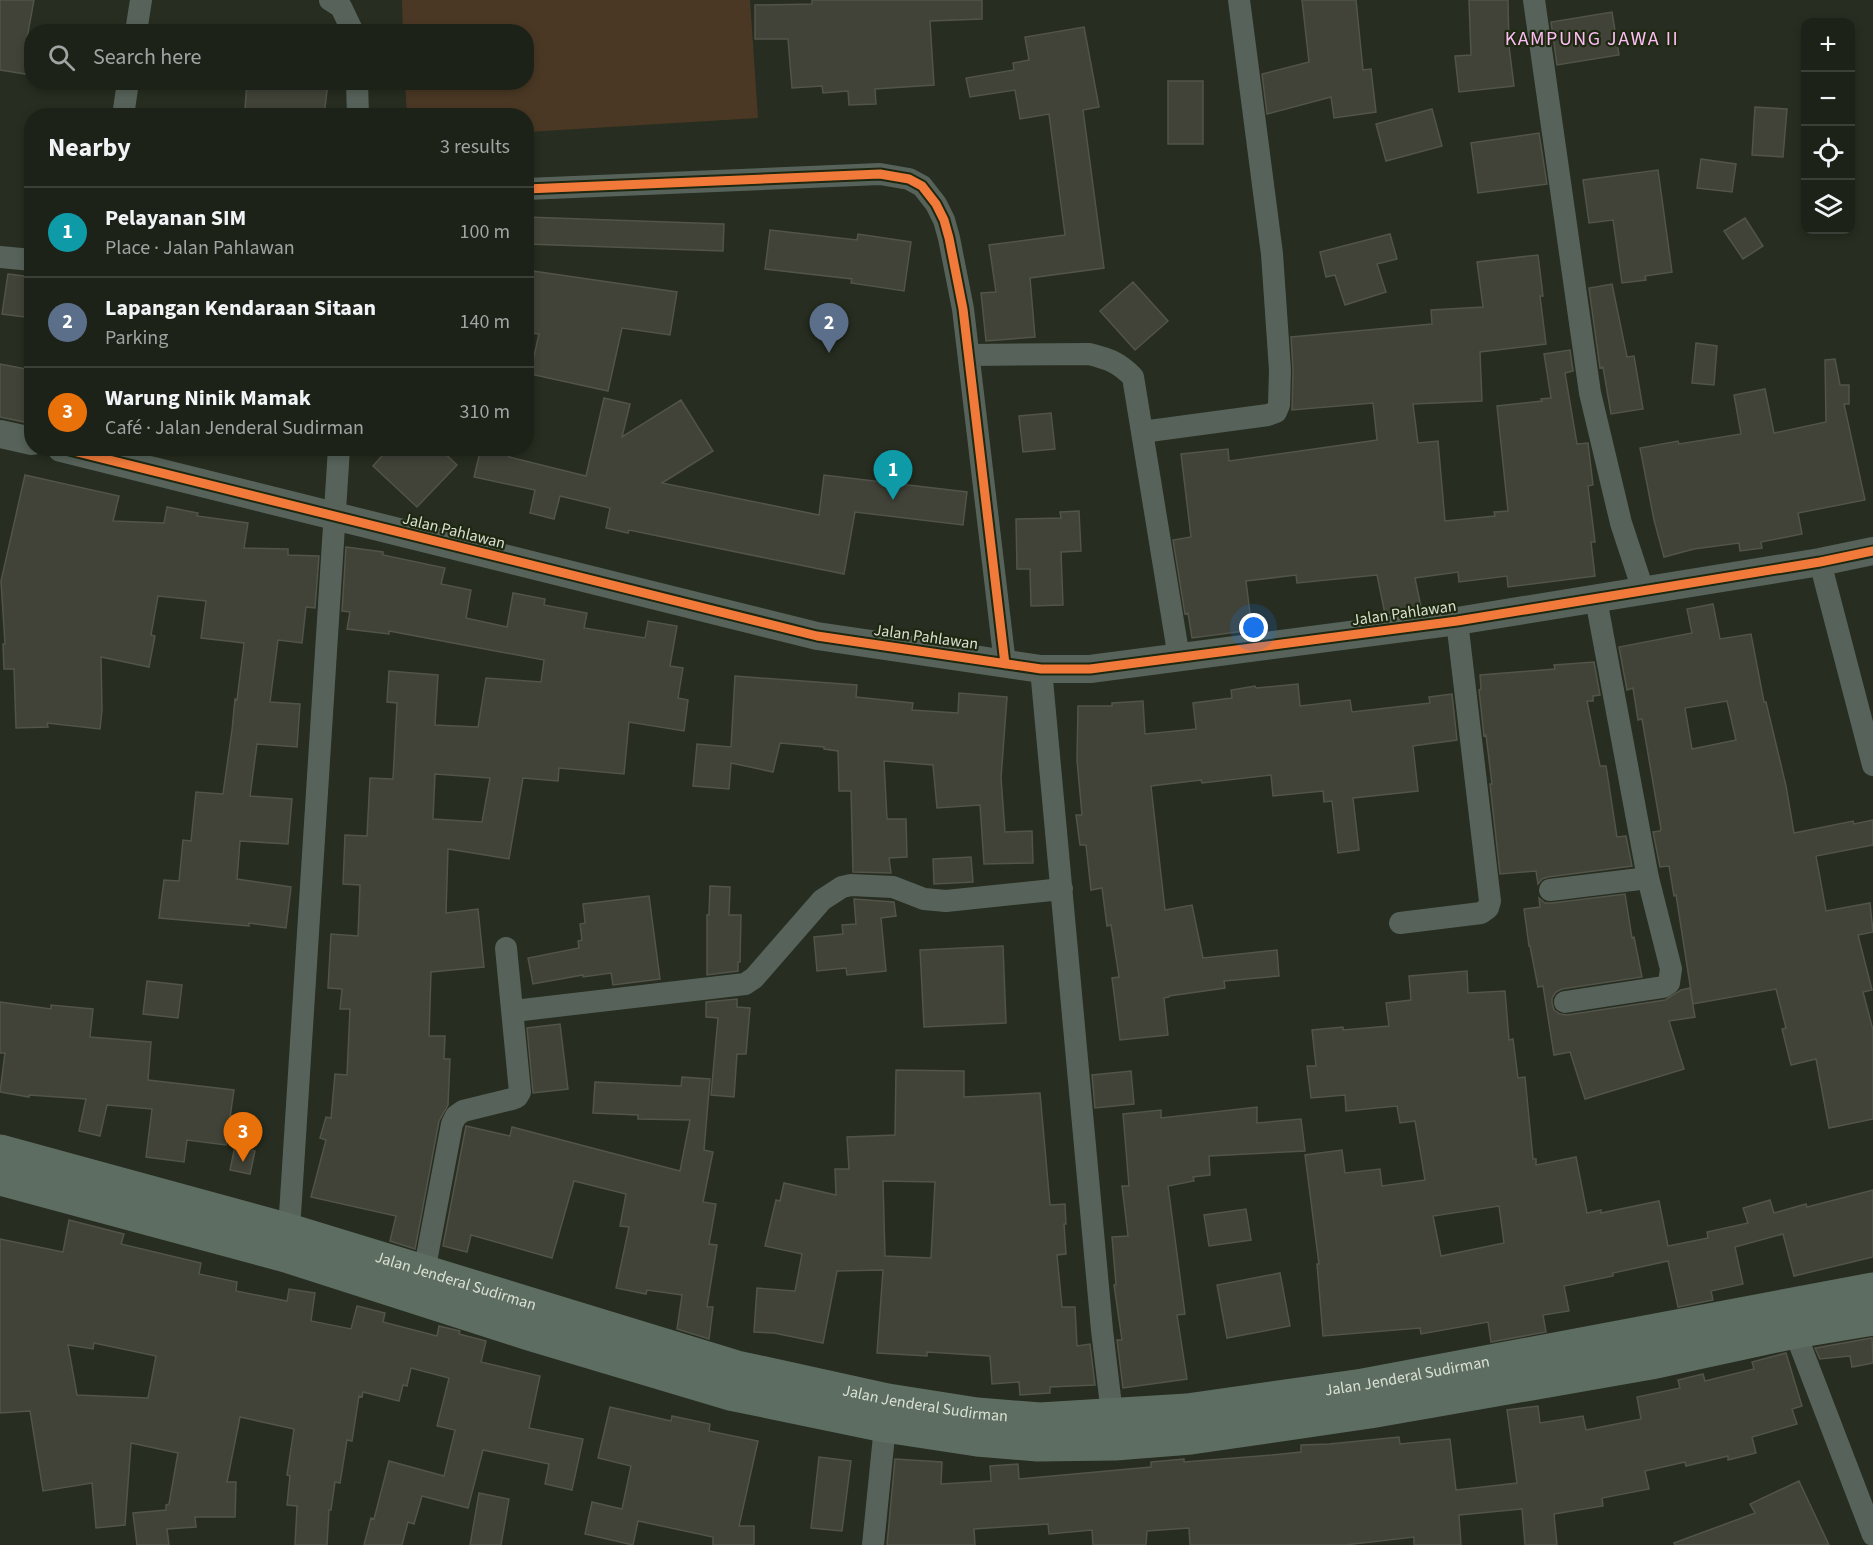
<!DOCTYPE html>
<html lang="en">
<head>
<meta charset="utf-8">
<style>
	:root { --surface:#1d2218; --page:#252a21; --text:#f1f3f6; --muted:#a0a4a2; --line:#3b3f37; --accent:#9ba194 }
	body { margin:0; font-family:"Source Sans 3",sans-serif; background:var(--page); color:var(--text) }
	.controls { position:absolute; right:18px; top:18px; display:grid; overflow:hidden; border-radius:12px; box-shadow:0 3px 9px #0003 }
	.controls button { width:54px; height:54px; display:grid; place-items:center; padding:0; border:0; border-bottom:2px solid var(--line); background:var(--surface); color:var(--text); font:30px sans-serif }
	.you { position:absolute; left:1254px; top:628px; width:21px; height:21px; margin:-15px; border:4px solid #fff; border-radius:50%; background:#1a73e8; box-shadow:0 0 0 9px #1a73e833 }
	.badge { display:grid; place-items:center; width:39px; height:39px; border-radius:50%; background:var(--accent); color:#fff; font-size:20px; font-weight:700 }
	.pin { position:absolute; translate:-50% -50px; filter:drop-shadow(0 2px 3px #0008) }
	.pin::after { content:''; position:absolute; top:32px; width:21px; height:18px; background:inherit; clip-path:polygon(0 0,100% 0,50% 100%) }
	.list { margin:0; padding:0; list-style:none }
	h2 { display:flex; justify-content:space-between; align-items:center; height:78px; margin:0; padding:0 24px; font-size:26px }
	h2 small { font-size:20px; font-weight:400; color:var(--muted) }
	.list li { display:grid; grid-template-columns:39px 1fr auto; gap:18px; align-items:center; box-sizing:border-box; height:90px; padding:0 24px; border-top:2px solid var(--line) }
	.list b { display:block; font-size:22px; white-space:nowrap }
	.list p { margin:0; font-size:20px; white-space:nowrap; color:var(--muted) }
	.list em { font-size:20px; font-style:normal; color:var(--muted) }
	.icon { flex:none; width:33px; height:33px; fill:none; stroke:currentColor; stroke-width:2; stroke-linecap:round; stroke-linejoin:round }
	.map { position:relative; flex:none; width:1873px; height:1545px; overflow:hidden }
	.search { position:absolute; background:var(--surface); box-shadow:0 3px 9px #0003; left:24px; top:24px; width:510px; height:66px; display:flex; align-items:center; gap:15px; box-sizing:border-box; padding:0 21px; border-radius:24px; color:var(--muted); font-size:22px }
	.panel { position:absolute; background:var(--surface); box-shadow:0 3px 9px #0003; left:24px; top:108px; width:510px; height:348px; border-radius:24px }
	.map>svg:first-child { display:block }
</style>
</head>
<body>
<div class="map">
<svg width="1873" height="1545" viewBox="0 0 1873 1545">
	<rect width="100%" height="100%" fill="#272d20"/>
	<path fill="#4a3824" d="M402,0h348l8,118 -231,14 -1,-16 -119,-1 -2,-32 121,-1v-50l-123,-1z"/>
	<path fill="#414338" stroke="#525449" stroke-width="1.5" fill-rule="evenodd" d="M0,0h34l-7,38 5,1v36l-32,-5z
		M812,0h170v19l-52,2 4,64 -59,4 1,15 -27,1 -1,-14 -25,2 -1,-7 -30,2 -4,-49h-33v-34l57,-1z
		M1302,0h54l7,70 8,-1 5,43 -42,6 -3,-21 -64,17 -5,-40 47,-12z
		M1469,0h39l1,46 5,40 -55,6 -4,-36 16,-1z
		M1612,12l7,43 -62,10 -6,-43z
		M1084,27l15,80 -16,3 21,158 -74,10 5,59 -49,4 -5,-48 15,-1 -7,-47 76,-10 -16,-121 -29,5 -5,-29 -45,7 -4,-19 48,-8 -1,-7 16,-3 -4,-23z
		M1168,81h35v63h-35z
		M247,82h81l-4,34 -79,-7z
		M1755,107l32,2 -4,48 -31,-2z
		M1432,109l10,37 -56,15 -10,-37z
		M1539,133l8,51 -69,9 -7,-50z
		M1701,159l35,5 -4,28 -35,-4z
		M1658,170l14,102 -27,4 1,4 -24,3 -9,-63 -24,3 -6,-43z
		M526,217l198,7 -1,27 -197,-7z
		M1745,218l18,28 -20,13 -19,-28z
		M770,230l87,10 1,-6 53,8 -7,49 -53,-8 1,-4 -87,-10z
		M1390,234l7,25 -20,5 9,28 -41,13 -10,-30 -9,2 -6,-25z
		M1538,255l5,41h-3l6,48 -66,8 2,49 -69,3 5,39 20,-2 7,80 50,-5 -1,-4 14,-1 -11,-105 45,-5 -1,-2 10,-1 -7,-44 26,-4 3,21 -8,2 12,71 11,-1 5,42 -5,1 7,56h-4l4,34 -87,11 -1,-11 -48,6 -1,-10 -43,6 6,29 -36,7 -8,-39 -80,8 -1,-8 -50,6 6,49 -60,8 -4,-25 -3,1 -12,-74 18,-3 -10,-83 47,-5 1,12 148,-21 -4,-37 -81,7 1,-40 -2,-33 141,-13 -1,-14 52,-3 -6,-45z
		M526,270l151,22 -7,43 -48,-7 -14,63 -78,-17 9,-40 -13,-2z
		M8,274l24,3v41l-30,-4z
		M1133,282l35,39 -33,29 -35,-39z
		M1612,284l15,73 7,-1 9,53 -32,5 -8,-47 -3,1 -11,-80z
		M1696,343l21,3 -3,39 -22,-2z
		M1835,359l5,26h9v19h-5l21,96 -67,13 4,21 -41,8 1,6 -22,3 -1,-8 -45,6 -30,8 -10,-37 -14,-72 38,-7 1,3 62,-10 -7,-39 31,-6 9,44 52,-11 -1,-62z
		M0,364l32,6v42l-3,11 -29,-6z
		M604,398l26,6 -8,33 59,-37 32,51 -51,32 157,32 5,-40 143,17 -4,33 -108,-13 -11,62 -215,-44 -1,3 -22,-5 4,-20 -50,-12 -6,23 -24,-6 5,-23 -61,-13 7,-29h30l-2,9 77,19z
		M1051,413l4,36 -32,3 -4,-36z
		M389,448h50l18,17 -40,42 -44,-41z
		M25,475l94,21 -6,25 51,2 3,-16 31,6 -1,3 51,7 -4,25 44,1v6l31,1 -4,52 -9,-1 -4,36 -24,-3 -8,62 30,2 -3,43 -40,-3 -7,52 42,3 -4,45 -48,-3 -3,38 54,8 -5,41 -37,-5v3l-90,-8 5,-38 15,1 4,-41 8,1 5,-49 27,2 9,-64 3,-31 2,1 7,-57 -43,-5 5,-37 -48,-5 -7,39 4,1 -6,31 -48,-10 1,53 -2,19 -53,-6 1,4 -32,1 -2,-59h-10l-1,-25h2l-4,-63z
		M1079,511l2,40 -20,1 2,53 -32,1 -1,-37h-13l-1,-50 45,-1 -1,-6z
		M346,547l37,5v3l62,13 -4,16 30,6 -5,28 41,9 6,-34 32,6 -1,6 43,8 -3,15 61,10 3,-17 29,5 -7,40 13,2 -5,30 10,2 -4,31 -55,-9 -5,52 -65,-6 -1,13 -35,-3 -14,81 -61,-10 -2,64 32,-4 6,58 -53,5 -2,64h16l-1,23h6l-2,46 -9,16 -24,128 -25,-8 6,-25 -85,-19 15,-57 -6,-2 6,-21 5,1 4,-44 12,1 3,-66h-10l2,-20 -14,-1 3,-54 27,2 2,-51 -17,-1 2,-49 22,1 3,-58 23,1 4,-76 -10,-1 2,-31 49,4 -3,50 43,2 8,-49 55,4 3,-22 -155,-29v3l-42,-5 3,-17 -8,-1zM435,774l55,4 -8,44 -49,-3z
		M1713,604l7,35 31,-5 13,68h2l20,84 8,47 59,-12 1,3 19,-4v25l-57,11 10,55 44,-8 3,29 -15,3 14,55 -9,2 10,38v89l-44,9 -13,-69 -25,6 -9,-36 4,-1 -10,-39 -83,15 -17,-109 -2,1 -5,-30 -9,1 -7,-35 7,-1 1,-2 -19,-110 -4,1 -5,-32 -6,2 -8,-43 73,-14 -5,-24zM1727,701l9,39 -44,9 -7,-41z
		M1594,662l6,33 -7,1v5h-6l13,65h6l11,71 9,-1 6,30 -84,11 -6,2 -4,5 -2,-13 -36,3 -10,-90h2l-6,-49 -2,1 -5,-46 2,-1 -1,-14 75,-6 -1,-4z
		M735,676l122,9 -1,12 57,6 -1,7 46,3 1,-20 48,4 -6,81 4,54 27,-1 1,32 -49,1 -4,-59 -43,3 -4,-43 -49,-4 3,58h19l1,38 -18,1 2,15 -38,-1 -2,-81h-12l-1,-40 -14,-2v-2l-44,-4 -7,29 -42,-9 -2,26 -36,-3 4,-42 34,3z
		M1298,684l2,22 50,-6 2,12 78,-9 -1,-6 23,-3 5,46 -44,6 5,45 -65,7 6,52 -21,3 -6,-52 -8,1 -1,-11 -50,5 -2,-21 -69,8 -1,-3 -50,6 14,124 27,-5 11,53 74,-8 2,26 -55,5 1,7 -56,8v1l-5,1 4,37 -48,5 -8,-62 7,-1 -8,-52 -4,1 -5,-38 -11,2 -5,-45h-6l-4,-30h6l-5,-55 1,-54h34v-3l31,-2 2,33 51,-5 -3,-26 39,-5 -1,-8 24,-4 1,2z
		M971,857l2,25 -39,2 -1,-25z
		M710,886l20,1 -1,28h12l-1,47h-2v9l-31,4v-60h2z
		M1625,894l7,44 2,-1 8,40 -80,12 -6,3 -4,6v5l2,7 6,4 7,1 98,-15 16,-10 9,-2 5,29 -26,4 15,48 -99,30 -15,-47 -16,3 -11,-69 -5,1 -8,-41h-1l-5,-37 16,-2 -1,-9 6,5h7z
		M649,896l11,83 -47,6 -2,-12 -28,4v-2l-50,9 -5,-26 51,-10 -1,-7 4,-1 -2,-16 5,-1 -2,-19z
		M854,899l40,3 2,14 -15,2 5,53 -39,4 -1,-7 -29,3 -3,-34 29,-3 -1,-9 14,-1z
		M1003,946l3,77 -82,4 -4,-77z
		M1467,971l1,22 37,-2 4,49 4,-1 5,39 7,-1 8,82h3v6l40,-8 11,56 14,-3v3l58,-12 9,45 40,-8 -1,-6 41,-9 -5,-15 27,-8 4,13 32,-9 1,3 66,-17v67l-79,19 -11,-42 -48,13 8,37 -32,7 2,9 -35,7 -10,-46 -55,12v3l-49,10 5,25 -26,4 3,17 -55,10 -3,-20 -67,12 -1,-6 -97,8 -6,-72h2l-14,-109 37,-5 3,23 35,-4 2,17 43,-6 -10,-59 -15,2 -3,-17 -51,5 -1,-16 -34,3 -4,-32h9l-4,-36 31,-3v3l46,-4 -3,-23 25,-3 -2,-24zM1499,1206l5,37 -63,13 -8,-40z
		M147,981l35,4 -4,33 -35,-4z
		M737,999v8l13,1 -4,46h-9l-3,43 -23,-2 7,-77 -12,-1v-15z
		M0,1002l51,7v-4l42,4 -3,28 61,5 -3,38 86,10 -8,55 -39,-5 -3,22 -38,-5 6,-48 -45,-4 -7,31 -21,-5 7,-32 -57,-4v2l-29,-5 5,-39h-5z
		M560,1024l8,65 -35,4 -6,-65z
		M896,1070l68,1v26l76,-4 10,112 15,-1 1,20h-2l2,30 -9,1 5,52h13l2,39 13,-2 5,41 -45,2v6l-30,2 -1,-13 -27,2 -2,-28 -63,-4v4l-50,-3 6,-83 -46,1 -14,72 -49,-10 -20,-1 3,-44 38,3 7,-37 -37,-8 11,-46 4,1 4,-18 52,12 -1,-26h14l-2,-32 48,-2zM883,1181l52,1 -4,76 -46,-2z
		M1131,1071l3,33 -39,4 -3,-33z
		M682,1077l28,2 -6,71 9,2 -10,50 13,2 -7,40 8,1 -10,62h6l-4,32 -32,-10 5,-34 -35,-5 -1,4 -30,-6 13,-61 -9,-1 6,-32 -52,-13 -22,77 -81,-23 -4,17 -24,-6 23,-120 44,10 2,-9 168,44 10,-51 -52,-1v-4l-45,-2 2,-31 86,4z
		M1257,1107v16l44,-4 4,32 -96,5 1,19 -17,2 1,4 -26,5 17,128 -8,1 10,64 -64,9 -6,-48h5l-8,-55h2l-4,-48 16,-1 -6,-50h7l-6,-72 38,-4v8z
		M235,1146l20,5 -5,23 -20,-4z
		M1246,1209l5,31 -42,6 -5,-31z
		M69,1220l55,14 -3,10 80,19 -2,11 38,8 -1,9 51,10 2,-12 26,4 -4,28 40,8 6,-23 28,7 -2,9 54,14 2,-10 21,5 -1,3 27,7 -5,21 59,14 -11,52 54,11 -11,51 -27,-6 4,-20 -66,-14 -15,58 -46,-12 -8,28 -6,-2 -6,23h-38l7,-27 3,1 15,-58 55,15 11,-46 -18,-4 12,-48 -38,-10 -4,18 -4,-1 -4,16 -36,-9 -1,5 -3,-1 -7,45 -5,-1 -7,43 -5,-1 -4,28h-2l-2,35h-32l2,-39 -10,-1 3,-29 -3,-1 7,-46 -54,-12 -13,65h9l-1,35h-40l1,10 -29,2 2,16h-32l-4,-32 33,-3v-5l3,-1 9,-51 -47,-10 -6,82 -29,3 -4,-45 -49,8 -13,-80 -30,2v-174l63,13zM94,1343l62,13 -8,42 -71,-3 -9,-50 25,4z
		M1280,1273l10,53 -63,12 -10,-53z
		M1872,1338l1,25 -21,4 -2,-11 -30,3 -5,-11z
		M1786,1353l16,53 -10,3 5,15 -45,13 4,16 -28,7v-4l-42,10 -1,-4 -40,9 4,18 -47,9 1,8 -49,8 3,31h-32l-3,-36 -63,6 2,30h-47v-8l-69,8h-155l-1,-17 -42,3 -1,14h-53l-1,-15 -43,4 -1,-10 -74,5 1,16h-88l8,-86 47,3 -1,22 50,-3 -1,-15 28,-2 1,15 132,-12v-5l33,-3v3l88,-7 29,-3v-7l28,-1 70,-7 1,7 50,-5 6,51 61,-7 -10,-73 31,-4 2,17 43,-7 3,14 55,-11 -4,-22 43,-9 -2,-8 25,-6 2,7 49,-12 -2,-7z
		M610,1407l61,14 1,-5 38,8 -1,7 49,10 -19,85h15v19h-41v-8l-75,-16 -5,24 -48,-11 7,-32 30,7 9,-43 -33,-8z
		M819,1457l32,4 -9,70 -31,-3z
		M1799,1481l30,64h-154l-1,-2 81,-30 -5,-9z
		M479,1493l30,6 -8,46h-31z"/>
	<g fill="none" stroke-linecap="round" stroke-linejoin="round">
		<path stroke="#57635a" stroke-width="22" d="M330,0l11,7 12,25
			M1534,0l56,393 31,130 22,67
			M136,32l5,-32
			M357,82l1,34
			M123,116l5,-34
			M526,189l354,-15 29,5 13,7 14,18 8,16 5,18 14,71 42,355
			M0,257l32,3
			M969,355l120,-1c20,5 29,8 44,23l46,281
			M1142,432l126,-17 8,-3 3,-7 1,-35 -8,-116 -33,-254
			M1820,562l53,203
			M1041,669l61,661 10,84
			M1550,890l98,-12
			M1400,923l81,-10 7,-5 2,-7 -33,-280
			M1565,1002l98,-15 6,-4 2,-14 -23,-91 -52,-279
			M514,1011l231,-27 9,-6 68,-78 20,-13 9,-2 42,2 31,12 22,2 116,-12
			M289,1230l50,-782
			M424,1272l28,-148 4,-8 7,-5 49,-12 5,-2 3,-5 -14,-144
			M1795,1332l78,203
			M873,1545l12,-119"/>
		<path stroke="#57635a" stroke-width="28" d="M0,434l32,7
			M61,448l756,188 224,33h49l367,-48 363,-59 53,-11"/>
		<g stroke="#5e6d61" stroke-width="33">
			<path id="s1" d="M0,1151l289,79 448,137 151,33 89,14 63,5 147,-9 176,-25 510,-96"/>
			<path d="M0,1179l286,77 243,78 201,60 155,32 92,14 61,5 77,-1 76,-6 179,-26 281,-49 144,-31 78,-13"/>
		</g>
		<defs>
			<path id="cycleway" d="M526,189l354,-15 29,5 13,7 14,18 8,16 5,18 14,71 42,355
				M61,448l756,188 224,33h49l367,-48 363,-59 53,-11"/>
		</defs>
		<use href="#cycleway" stroke="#1e2811" stroke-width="13"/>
		<use href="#cycleway" stroke="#f17a3a" stroke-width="9"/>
	</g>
	<g text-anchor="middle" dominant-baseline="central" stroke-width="4.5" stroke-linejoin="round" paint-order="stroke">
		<g font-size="16" fill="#d9e0d2" stroke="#1e2811">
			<text transform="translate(454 531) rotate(14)">Jalan Pahlawan</text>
			<text transform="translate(1404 613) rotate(-8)">Jalan Pahlawan</text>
			<text transform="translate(926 637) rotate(8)">Jalan Pahlawan</text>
			<text stroke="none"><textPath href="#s1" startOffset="474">Jalan Jenderal Sudirman</textPath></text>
			<text stroke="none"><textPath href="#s1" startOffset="1446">Jalan Jenderal Sudirman</textPath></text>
			<text stroke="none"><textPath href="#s1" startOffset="960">Jalan Jenderal Sudirman</textPath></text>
		</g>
		<g font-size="20" letter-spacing="1.5" fill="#fdbef5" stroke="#1e2811">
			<text x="1592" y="39">KAMPUNG JAWA II</text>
		</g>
	</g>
</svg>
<div class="controls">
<button>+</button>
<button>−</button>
<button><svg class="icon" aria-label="locate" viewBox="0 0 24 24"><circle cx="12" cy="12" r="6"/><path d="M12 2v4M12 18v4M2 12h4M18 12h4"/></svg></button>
<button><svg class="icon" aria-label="layers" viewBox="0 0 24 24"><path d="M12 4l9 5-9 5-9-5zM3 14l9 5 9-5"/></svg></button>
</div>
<div class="you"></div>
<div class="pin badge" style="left:893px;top:500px;background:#0f9aa8">1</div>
<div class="pin badge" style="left:829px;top:353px;background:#5c6f8a">2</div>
<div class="pin badge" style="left:243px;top:1162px;background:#e8710a">3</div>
<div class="search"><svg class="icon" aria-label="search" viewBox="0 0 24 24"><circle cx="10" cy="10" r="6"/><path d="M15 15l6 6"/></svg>Search here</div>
<section class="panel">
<h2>Nearby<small>3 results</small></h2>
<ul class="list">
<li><span class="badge" style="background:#0f9aa8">1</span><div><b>Pelayanan SIM</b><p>Place · Jalan Pahlawan</p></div><em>100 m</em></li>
<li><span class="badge" style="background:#5c6f8a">2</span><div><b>Lapangan Kendaraan Sitaan</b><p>Parking</p></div><em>140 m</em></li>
<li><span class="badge" style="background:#e8710a">3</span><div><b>Warung Ninik Mamak</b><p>Café · Jalan Jenderal Sudirman</p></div><em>310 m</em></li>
</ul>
</section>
</div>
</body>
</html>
